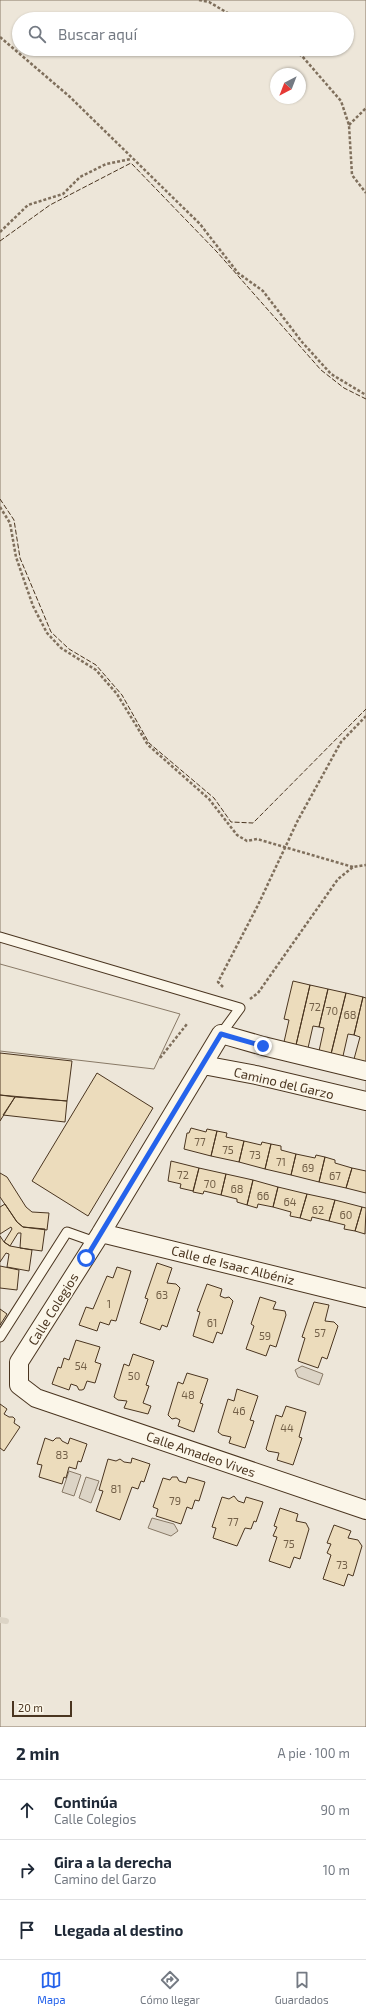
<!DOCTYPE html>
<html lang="es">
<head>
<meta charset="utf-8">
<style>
	:root { --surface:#fff; --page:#f6f6f7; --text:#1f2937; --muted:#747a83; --line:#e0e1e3; --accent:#2563eb }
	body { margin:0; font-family:"Exo 2",sans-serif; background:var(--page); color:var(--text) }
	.compass { position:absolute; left:270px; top:68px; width:36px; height:36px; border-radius:50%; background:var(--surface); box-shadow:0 1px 3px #0004; rotate:222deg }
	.scale { position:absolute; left:12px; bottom:10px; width:60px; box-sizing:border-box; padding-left:4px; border:2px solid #4a3520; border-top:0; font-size:11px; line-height:14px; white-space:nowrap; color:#4a3520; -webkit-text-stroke:3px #fbf6e9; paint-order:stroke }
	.stop { position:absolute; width:12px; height:12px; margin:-9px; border:3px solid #2563eb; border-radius:50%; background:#fff }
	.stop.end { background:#2563eb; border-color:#fff; box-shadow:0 1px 4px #0008 }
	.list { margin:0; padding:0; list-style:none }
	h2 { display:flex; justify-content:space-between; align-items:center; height:52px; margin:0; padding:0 16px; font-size:17px }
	h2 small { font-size:13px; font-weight:400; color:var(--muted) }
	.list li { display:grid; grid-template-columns:26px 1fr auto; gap:12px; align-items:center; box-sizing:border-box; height:60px; padding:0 16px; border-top:1px solid var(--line) }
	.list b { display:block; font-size:15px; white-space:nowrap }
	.list p { margin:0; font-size:13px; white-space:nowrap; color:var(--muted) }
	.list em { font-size:13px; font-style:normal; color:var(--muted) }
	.icon { flex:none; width:22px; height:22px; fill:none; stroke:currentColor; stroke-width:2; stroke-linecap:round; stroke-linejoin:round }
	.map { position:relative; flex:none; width:366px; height:1727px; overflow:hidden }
	.search { position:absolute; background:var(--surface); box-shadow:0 1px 3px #0004; left:12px; right:12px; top:12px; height:44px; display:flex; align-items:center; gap:10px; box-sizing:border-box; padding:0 14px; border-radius:22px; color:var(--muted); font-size:15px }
	.sheet { height:232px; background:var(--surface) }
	nav { display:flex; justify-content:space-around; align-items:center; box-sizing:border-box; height:56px; border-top:1px solid var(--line); background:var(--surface); font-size:11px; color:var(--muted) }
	nav a { display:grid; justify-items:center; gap:2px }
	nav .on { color:var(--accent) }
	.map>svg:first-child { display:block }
</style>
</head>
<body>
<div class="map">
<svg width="366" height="1727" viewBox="0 0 366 1727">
	<rect width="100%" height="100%" fill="#fbf6e9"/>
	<path fill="#ede6d9" stroke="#887966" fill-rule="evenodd" d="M0,0h366v1727h-366zM19,19h328v30h-328zM276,74h24v24h-24z"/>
	<path fill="#ede7d9" stroke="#887966" d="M0,964l180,50 -26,55 -154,-18z"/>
	<path fill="#dcd4c6" stroke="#887966" d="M302,1366l21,8 -4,11 -21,-8 -3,-7z
		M69,1471l12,4 -7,21 -12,-4z
		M86,1477l13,4 -8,22 -12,-5z
		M152,1518l22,6 4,7 -7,5 -23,-8z"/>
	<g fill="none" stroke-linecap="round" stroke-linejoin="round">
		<path stroke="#dcd4c6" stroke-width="6" d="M0,1620l6,1"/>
	</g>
	<path fill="#ecdcbc" stroke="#4a3520" d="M293,981l17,4 -14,60 -12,-3 5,-22 -5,-1z
		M310,985l18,4 -9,38 -6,-1 -5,22 -12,-3z
		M328,989l18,4 -15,61 -12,-3 5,-23 -5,-1z
		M346,993l17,4 -9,38 -6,-1 -5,22 -12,-2z
		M363,997l3,1v64l-12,-3 6,-22 -6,-2z
		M0,1053l72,8 -5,40 -67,-6z
		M97,1073l56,35 -65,108 -56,-35z
		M0,1095l15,2 -15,24z
		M15,1097l52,4 -2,21 -62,-7z
		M191,1128l15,4 1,-3 10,2 -6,25 -27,-7 3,-16h2z
		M217,1131l10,2 -1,4 18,4 -5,21 -28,-6z
		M244,1141l17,4 1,-3 9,2 -6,25 -26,-7z
		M271,1144l10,2v4l15,4 -5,21 -26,-6z
		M296,1154l19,4 1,-3 9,2 -6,25 -28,-7z
		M325,1157l10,3v3l17,5 -6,20 -27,-6z
		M171,1161l28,7 -6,23 -13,-3 1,-4 -13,-3z
		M199,1168l27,6 -5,21 -17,-4 -1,3 -10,-2z
		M352,1168l14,3v22l-20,-5z
		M0,1173l7,4 19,30 6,5 17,1 -2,17 -24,-3 -6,-5 -17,-25z
		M226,1174l27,6 -6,25 -10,-3v-3l-16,-4z
		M253,1180l25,7 -5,20 -15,-3 -1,4 -10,-3z
		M278,1187l29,7 -7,24 -10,-2 1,-4 -18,-5z
		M307,1194l28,6 -6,21 -17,-4 -1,4 -11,-3z
		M335,1200l27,7 -7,24 -11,-2 1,-4 -16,-4z
		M5,1204l12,18 6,5 22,2 -3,22 -22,-3 1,-15h-3l-8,13 -6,-4 8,-13 -1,-2 -11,7v-27z
		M362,1207l4,1 -1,26 -10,-3z
		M0,1236l4,6 6,4 22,4 -3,21 -22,-4 2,-13 -3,-1 -6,9z
		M157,1263l15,5 -5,15 9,1 4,4 -13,39 -5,-2 -2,5 -20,-7 8,-24 -3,-1z
		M0,1266l19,4 -2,20 -17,-2z
		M117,1267l14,4 -15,50 -5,-1 -2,5 -9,-3 -3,9 -18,-6 7,-18 7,2 14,-33 6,2z
		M207,1284l15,5 -2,7 5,2 4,-1 4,4 -11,33 -5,-2 -4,11 -20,-7 7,-24 -3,-1z
		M260,1297l16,5 -3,7 12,2 1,4 -10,32 -6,-2 -4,11 -20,-7 8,-23 -3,-2z
		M314,1302l15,3 -4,16 9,1 4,4 -11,33 -5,-2 -4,11 -20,-7 7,-23 -3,-1z
		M0,1309l7,5 -7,11z
		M76,1340l24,7 -5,15 6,2 -6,19 -8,-2 -3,8 -2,1h-3l-2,-4 -6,-2 -2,6 -17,-6 6,-17 3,1 3,-10 5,2z
		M133,1354l21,7 -8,24 3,1 -6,17 8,3 -3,8 -24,-6 3,-7 -9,-1 -4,-3 10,-33 5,2z
		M187,1373l21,6 -8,24 3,1 -9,28 -16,-6 2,-6 -4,-2 -4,1 -4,-4 10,-33 5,2z
		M237,1389l21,7 -8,24 4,1 -9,27 -16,-5 2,-6 -9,-2 -4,-3 10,-33 6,2z
		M0,1404l7,5 -3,5 5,3h4l2,2 -1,4 6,4 -16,24 -4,-3z
		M286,1406l20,6 -7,25 3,1 -9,27 -16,-5 2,-7 -11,-2 -2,-2 10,-34 6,2z
		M45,1438l8,3 3,-3h4l2,3 6,3 2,-6 17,6 -6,18 -3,-1 -2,8 -7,-2 -3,11 -2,-1 -2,7 -23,-7 3,-12 -5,-1z
		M132,1458l18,6 -6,18 -3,-1 -3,8 -6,-2 -12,33 -24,-9 7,-20 -4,-1 9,-31 8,2 4,-2 4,3 7,1z
		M172,1477h5l2,4 7,2 2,-6 17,5 -6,19 -4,-1 -3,9 -5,-2 -6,17 -25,-8 2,-7 -5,-2 10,-29 7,2z
		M234,1496l4,5 6,2 2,-6 17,5 -7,20 -2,-1 -3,8 -6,-1 -8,18 -24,-8 3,-10 -4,-1 10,-30 7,2z
		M280,1508l18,6 -2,7 10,2 3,6 -9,30 -6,-2 -4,11 -21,-7 8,-24 -4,-1 4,-9 -3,-1z
		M334,1525l17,6 -3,7 10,2 4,6 -9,30 -5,-2 -4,12 -21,-7 8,-24 -4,-2 4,-9 -4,-1z"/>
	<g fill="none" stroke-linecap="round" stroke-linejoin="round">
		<defs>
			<path id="lane" d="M0,937l240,71 -19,26
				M0,1337l67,-105 28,10"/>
			<path id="street" d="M203,1065l53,10 110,26
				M366,1071l-103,-25 -42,-12 -120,199 -82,129v23l17,13 330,112
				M101,1233l265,65"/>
		</defs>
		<use href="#lane" stroke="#4a3520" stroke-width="11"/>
		<use href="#street" stroke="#4a3520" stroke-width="20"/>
		<path stroke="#7f6f5c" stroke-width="2.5" stroke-dasharray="3 2" stroke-linecap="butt" d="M199,0l10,2 29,17
			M0,37l70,60 130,127 38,49 25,18 39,51 29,32 35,21
			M290,49l12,7 39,45 8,24 3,50 14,18
			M349,125l17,-17
			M0,232l28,-27 35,-11 17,-17 26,-13 25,-5
			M0,507l10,16 6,34 17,49 14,27 14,15 35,22 21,24 31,51 61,54 28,36 10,6 10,-2 96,28
			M223,987l-5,-5 40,-77 40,-85 43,-78 25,-26
			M250,999l8,-6 80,-114 15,-12 13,-2
			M160,1058l27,-34"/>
		<use href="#lane" stroke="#fbf6e9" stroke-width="9"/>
		<use href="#street" stroke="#fbf6e9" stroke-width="18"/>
		<path stroke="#4a3520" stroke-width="1" stroke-dasharray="5 2" stroke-linecap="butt" d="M0,241l50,-36 81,-42 86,89 104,118 23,18 22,11
			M0,499l14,21 6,38 31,74 18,17 27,16 26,30 27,48 65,55 17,24 22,1 113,-114"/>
	</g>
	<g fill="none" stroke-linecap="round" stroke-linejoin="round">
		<path stroke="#2563eb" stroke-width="5" d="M86,1258l135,-224 42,12"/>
	</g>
	<g text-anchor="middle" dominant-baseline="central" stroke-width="3" stroke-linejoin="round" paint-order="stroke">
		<g font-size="11" fill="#725f47">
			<text x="315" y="1006">72</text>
			<text x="332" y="1010">70</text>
			<text x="350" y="1014">68</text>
			<text x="200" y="1141">77</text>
			<text x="228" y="1149">75</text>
			<text x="255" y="1154">73</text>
			<text x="281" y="1161">71</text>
			<text x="308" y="1167">69</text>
			<text x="183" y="1174">72</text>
			<text x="335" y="1175">67</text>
			<text x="210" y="1183">70</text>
			<text x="237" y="1188">68</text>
			<text x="263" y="1195">66</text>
			<text x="290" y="1201">64</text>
			<text x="318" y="1209">62</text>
			<text x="346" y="1214">60</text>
			<text x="162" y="1294">63</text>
			<text x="109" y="1303">1</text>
			<text x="212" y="1322">61</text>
			<text x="320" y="1332">57</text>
			<text x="265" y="1335">59</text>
			<text x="81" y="1365">54</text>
			<text x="134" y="1375">50</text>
			<text x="188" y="1394">48</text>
			<text x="239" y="1410">46</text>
			<text x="287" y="1427">44</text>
			<text x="62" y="1454">83</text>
			<text x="116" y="1488">81</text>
			<text x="175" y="1500">79</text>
			<text x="233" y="1521">77</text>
			<text x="289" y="1543">75</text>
			<text x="342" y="1564">73</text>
		</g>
		<g font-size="13" fill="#4a3520" stroke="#fbf6e9">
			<text transform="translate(284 1083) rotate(13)">Camino del Garzo</text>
			<text transform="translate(233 1265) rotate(14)">Calle de Isaac Albéniz</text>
			<text transform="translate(53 1309) rotate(-58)">Calle Colegios</text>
			<text transform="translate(201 1454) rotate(19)">Calle Amadeo Vives</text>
		</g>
	</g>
</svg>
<svg class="compass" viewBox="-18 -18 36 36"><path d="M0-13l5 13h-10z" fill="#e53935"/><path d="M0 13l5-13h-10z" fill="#747a83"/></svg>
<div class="scale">20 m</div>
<div class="stop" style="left:86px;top:1258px"></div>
<div class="stop end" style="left:263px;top:1046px"></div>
<div class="search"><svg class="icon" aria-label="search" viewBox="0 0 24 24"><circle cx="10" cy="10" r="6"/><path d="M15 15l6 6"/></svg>Buscar aquí</div>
</div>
<section class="sheet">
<h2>2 min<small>A pie · 100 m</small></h2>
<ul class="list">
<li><svg class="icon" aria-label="ahead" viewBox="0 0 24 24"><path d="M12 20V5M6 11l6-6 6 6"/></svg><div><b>Continúa</b><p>Calle Colegios</p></div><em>90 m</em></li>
<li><svg class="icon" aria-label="right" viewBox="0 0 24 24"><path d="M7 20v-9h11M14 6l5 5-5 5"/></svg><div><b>Gira a la derecha</b><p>Camino del Garzo</p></div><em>10 m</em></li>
<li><svg class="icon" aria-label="arrive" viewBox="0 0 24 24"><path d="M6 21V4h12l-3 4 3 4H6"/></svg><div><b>Llegada al destino</b></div></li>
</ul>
</section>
<nav>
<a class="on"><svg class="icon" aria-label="map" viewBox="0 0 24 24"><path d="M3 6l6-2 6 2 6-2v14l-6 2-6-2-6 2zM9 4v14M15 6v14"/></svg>Mapa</a>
<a><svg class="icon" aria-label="directions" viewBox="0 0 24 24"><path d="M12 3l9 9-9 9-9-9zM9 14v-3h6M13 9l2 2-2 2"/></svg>Cómo llegar</a>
<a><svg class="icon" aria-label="saved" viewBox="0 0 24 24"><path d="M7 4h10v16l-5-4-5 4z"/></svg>Guardados</a>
</nav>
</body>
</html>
